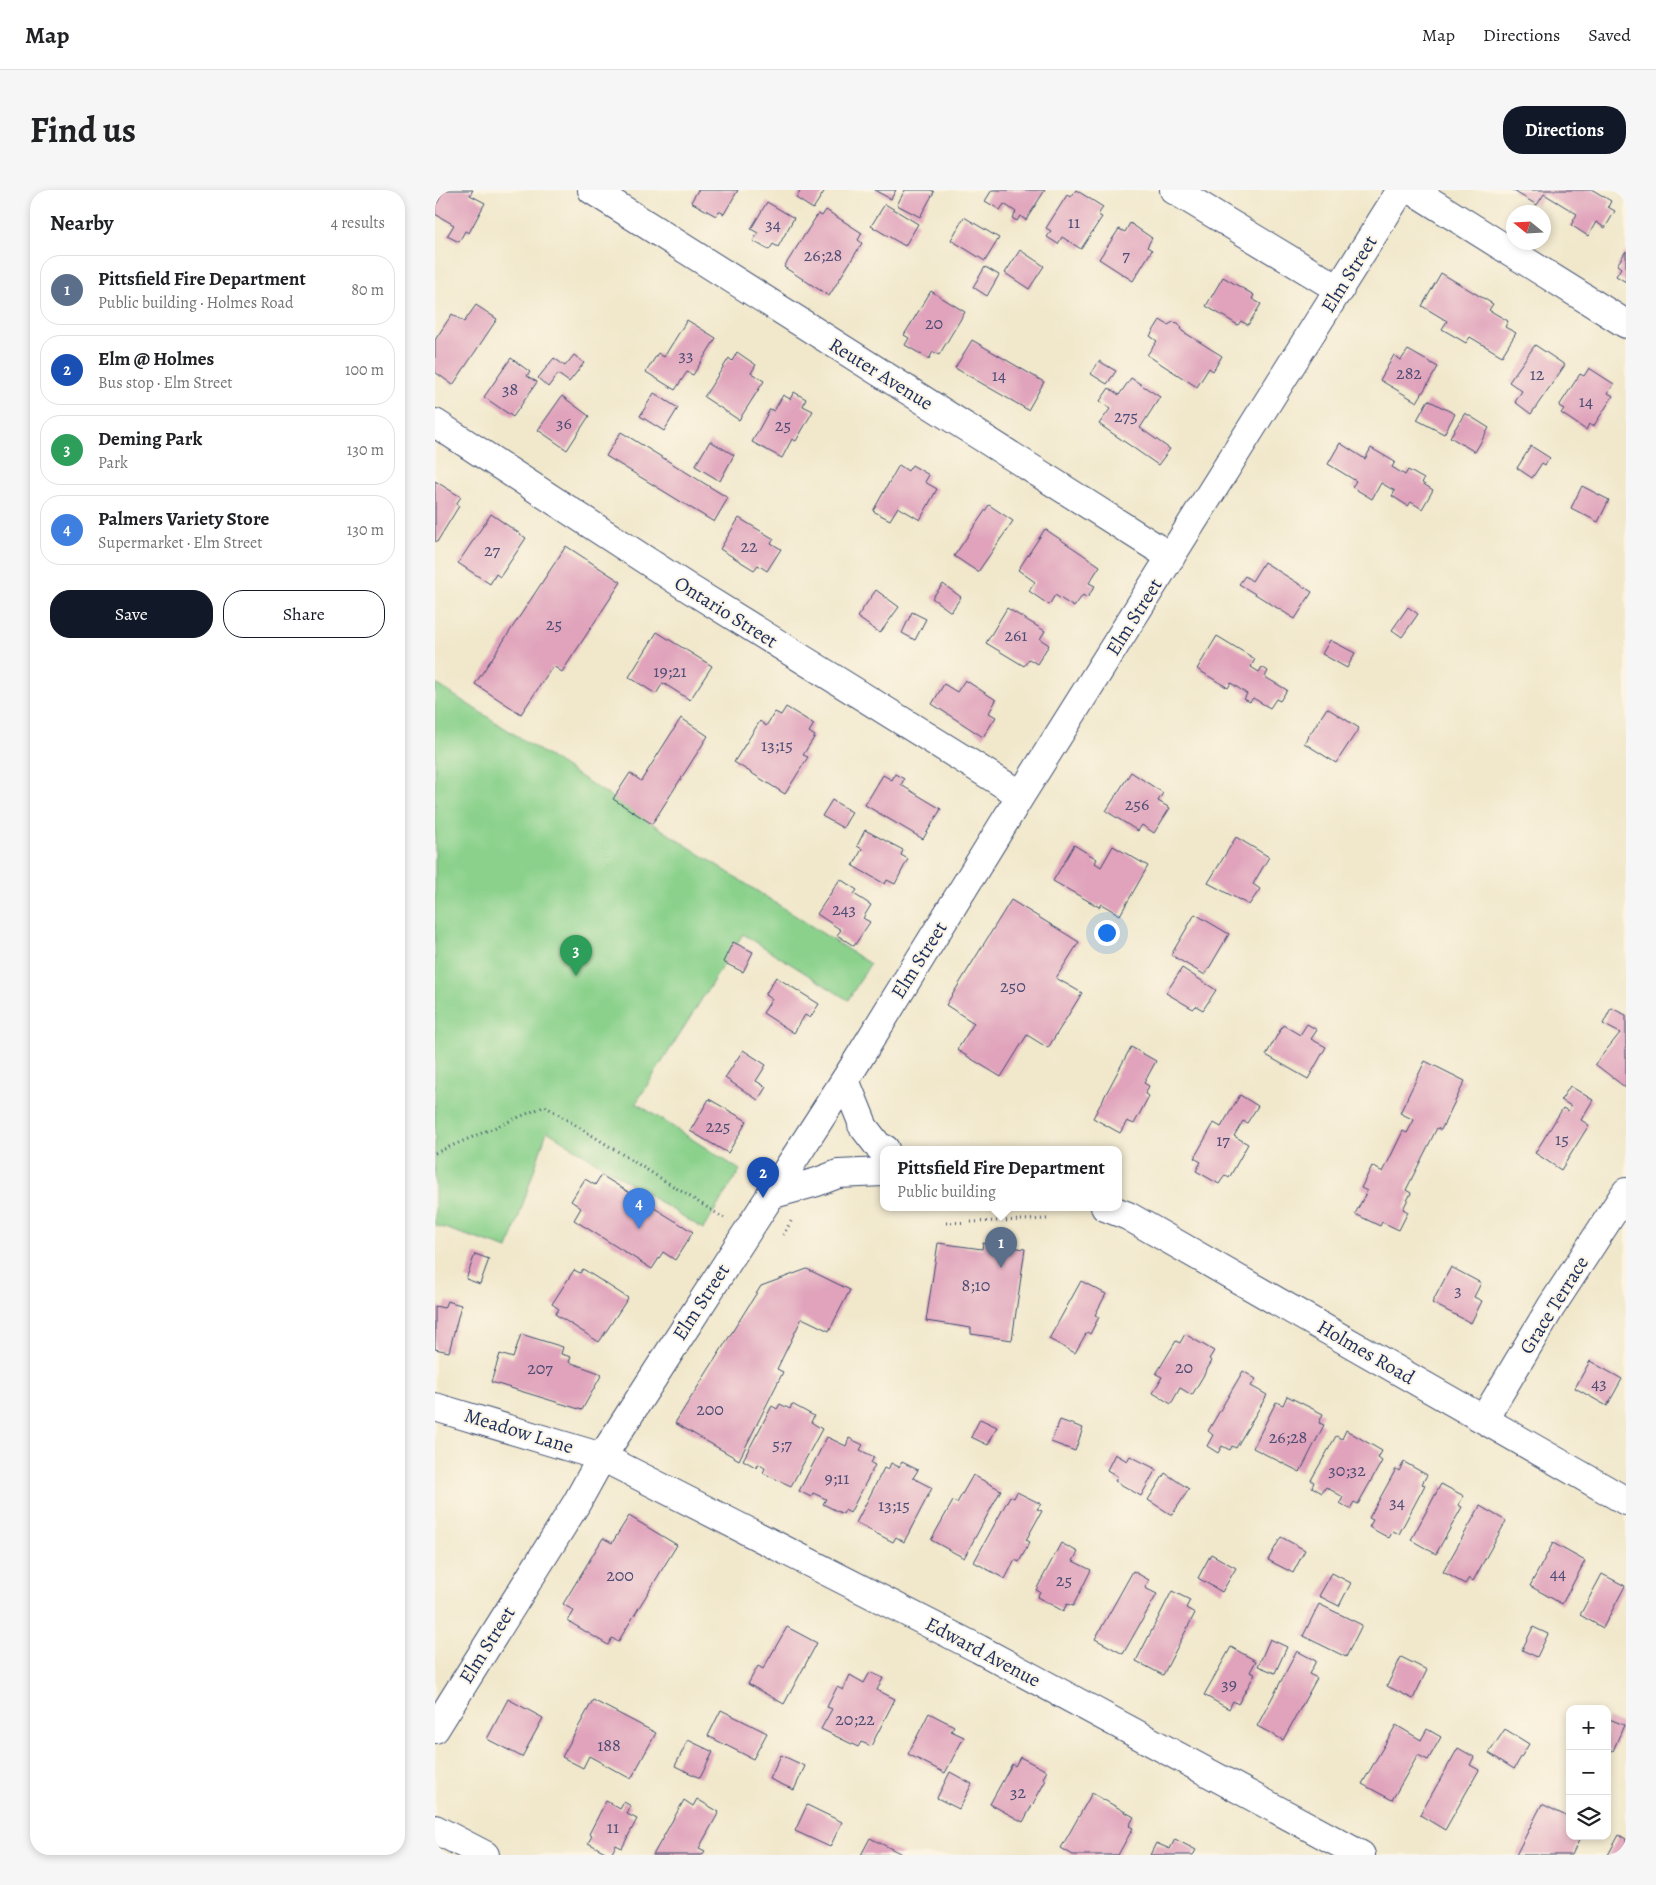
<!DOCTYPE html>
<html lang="en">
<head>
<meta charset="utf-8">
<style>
	:root { --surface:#fff; --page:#f6f6f6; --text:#202124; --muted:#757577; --line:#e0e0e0; --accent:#111827 }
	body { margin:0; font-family:Alegreya,serif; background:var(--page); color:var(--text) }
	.controls { position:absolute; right:15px; bottom:15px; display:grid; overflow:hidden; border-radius:10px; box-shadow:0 2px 8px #0003 }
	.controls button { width:45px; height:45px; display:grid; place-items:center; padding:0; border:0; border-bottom:1px solid var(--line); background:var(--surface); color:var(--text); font:25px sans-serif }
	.compass { position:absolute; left:1071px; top:15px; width:45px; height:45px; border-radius:50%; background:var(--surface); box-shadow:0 2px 8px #0003; rotate:288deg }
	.you { position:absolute; left:671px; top:742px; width:18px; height:18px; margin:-12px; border:4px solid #fff; border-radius:50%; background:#1a73e8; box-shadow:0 0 0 8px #1a73e833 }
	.badge { display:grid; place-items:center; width:32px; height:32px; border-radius:50%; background:var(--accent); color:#fff; font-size:16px; font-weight:700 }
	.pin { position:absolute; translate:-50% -41px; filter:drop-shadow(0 1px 2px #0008) }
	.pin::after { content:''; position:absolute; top:26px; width:18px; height:15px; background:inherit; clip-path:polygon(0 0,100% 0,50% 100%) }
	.popup { position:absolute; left:445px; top:956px; width:242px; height:65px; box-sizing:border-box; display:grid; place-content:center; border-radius:10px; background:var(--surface); filter:drop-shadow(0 1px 4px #0005); font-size:16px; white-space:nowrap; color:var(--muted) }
	.popup b { font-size:19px; color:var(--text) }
	.popup::after { content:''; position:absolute; left:50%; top:100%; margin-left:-10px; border:10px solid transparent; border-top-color:var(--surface) }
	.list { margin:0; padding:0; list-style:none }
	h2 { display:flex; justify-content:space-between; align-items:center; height:65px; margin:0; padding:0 20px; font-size:21px }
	h2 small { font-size:16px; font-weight:400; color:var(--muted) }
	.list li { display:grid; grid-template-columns:32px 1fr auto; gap:15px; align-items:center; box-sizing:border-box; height:70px; margin:0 10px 10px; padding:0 10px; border:1px solid var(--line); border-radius:20px }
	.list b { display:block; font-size:19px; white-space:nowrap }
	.list p { margin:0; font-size:16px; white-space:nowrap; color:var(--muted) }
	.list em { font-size:16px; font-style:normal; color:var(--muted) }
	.actions { display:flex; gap:10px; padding:15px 20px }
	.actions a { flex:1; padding:11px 0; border:1px solid var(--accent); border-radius:20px; text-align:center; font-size:18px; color:var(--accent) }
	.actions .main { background:var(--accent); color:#fff }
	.icon { flex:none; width:28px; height:28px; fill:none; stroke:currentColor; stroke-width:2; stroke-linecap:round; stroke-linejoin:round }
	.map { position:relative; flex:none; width:1191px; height:1665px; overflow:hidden; border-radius:20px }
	header { display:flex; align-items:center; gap:30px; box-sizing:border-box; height:70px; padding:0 25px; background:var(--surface); border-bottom:1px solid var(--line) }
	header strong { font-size:24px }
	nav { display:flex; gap:28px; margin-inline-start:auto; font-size:18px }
	.intro { display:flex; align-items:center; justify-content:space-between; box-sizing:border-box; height:120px; padding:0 30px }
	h1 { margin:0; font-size:35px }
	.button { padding:12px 22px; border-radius:20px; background:var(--accent); color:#fff; font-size:18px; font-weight:700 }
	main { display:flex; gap:30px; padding:0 30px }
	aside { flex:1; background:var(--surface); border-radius:20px; box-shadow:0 2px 8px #0003 }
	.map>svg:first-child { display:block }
</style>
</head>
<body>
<header>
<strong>Map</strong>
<nav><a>Map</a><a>Directions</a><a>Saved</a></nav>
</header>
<div class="intro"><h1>Find us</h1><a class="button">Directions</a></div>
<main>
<aside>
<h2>Nearby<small>4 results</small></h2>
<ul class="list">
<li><span class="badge" style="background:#5c6f8a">1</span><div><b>Pittsfield Fire Department</b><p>Public building · Holmes Road</p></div><em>80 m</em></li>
<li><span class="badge" style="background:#1a4fb4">2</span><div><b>Elm @ Holmes</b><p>Bus stop · Elm Street</p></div><em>100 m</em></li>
<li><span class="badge" style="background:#2e9e5b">3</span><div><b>Deming Park</b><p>Park</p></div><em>130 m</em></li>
<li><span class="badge" style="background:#3f7fe0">4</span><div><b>Palmers Variety Store</b><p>Supermarket · Elm Street</p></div><em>130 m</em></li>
</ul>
<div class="actions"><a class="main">Save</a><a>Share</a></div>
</aside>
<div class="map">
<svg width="1191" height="1665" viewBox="0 0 1191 1665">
	<rect width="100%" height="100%" fill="#fcf5e5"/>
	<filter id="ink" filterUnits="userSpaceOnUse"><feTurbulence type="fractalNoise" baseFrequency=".02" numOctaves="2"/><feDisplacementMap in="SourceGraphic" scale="10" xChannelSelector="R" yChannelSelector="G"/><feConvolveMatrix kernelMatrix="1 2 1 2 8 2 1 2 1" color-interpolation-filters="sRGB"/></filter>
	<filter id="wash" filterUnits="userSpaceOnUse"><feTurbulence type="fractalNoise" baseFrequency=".0096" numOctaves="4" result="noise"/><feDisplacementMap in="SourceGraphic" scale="20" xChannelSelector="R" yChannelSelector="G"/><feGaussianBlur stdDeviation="1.12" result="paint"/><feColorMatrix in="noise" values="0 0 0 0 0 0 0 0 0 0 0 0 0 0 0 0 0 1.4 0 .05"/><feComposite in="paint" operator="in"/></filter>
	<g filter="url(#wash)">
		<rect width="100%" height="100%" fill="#f1e8cc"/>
		<path fill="#8bd18c" stroke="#538075" d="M0,493l435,281 -22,36 -105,-66 -107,169 104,67 -37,59 -156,-98 -39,118 -73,-24z"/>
		<g id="blocks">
			<path fill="#e0a3bb" d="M9,0h29l-3,5 15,8 -16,30 -4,-2 -6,11 -12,-6 7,-11 -19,-11v-7z
				M263,0h40l-14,24 -5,-3 -3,5 -25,-14z
				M366,0h24l-12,19 -17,-11z
				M439,0h22l-5,9z
				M470,0h26l3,2 -14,25 -23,-12z
				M557,0h53l-19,30 -6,-4 -3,5 -5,-3 4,-6 -12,-8 -4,6 -15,-9z
				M641,0l27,17 -5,8 4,2 -21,32 -19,-12 -4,7 -11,-7 4,-6 -5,-3 21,-33 4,2z
				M1077,0h81l18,11 -3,6 7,4 -10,17 -9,-6 -8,14 -17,-11 6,-11 -33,-20 -7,11z
				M332,12l27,16 -16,29 -5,-3 -4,6 -16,-9 5,-8 -7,-4z
				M450,14l33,20 -13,22 -34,-20z
				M391,20l36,23 -4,7 4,3 -33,53 -45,-29 34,-53 4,2z
				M529,27l35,21 -14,23 -34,-21z
				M695,33l22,15 -5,9 5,3 -19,31 -34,-22 20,-30 6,3z
				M585,60l24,16 -15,23 -24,-16z
				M1191,61v31l-10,-6 5,-8 -4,-3z
				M550,77l14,8 -12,21 -14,-9z
				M1006,83l52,31 -4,6 19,11 -3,6 11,6 -14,23 -32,-19 -4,6 -24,-14 5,-8 -25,-15z
				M788,87l31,18 -2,4 9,5 -13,21 -7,-4 -3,4 -32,-19z
				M496,101l34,21 -26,43 -6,-3 -4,7 -24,-14 4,-7 -5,-3z
				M41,115l21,14 -44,66 -18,-13v-32l17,-26 12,8z
				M252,130l29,18 -23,37 -6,-3 -12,18 -29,-18 12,-19 6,4z
				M725,130l8,5 5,-3 5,1 3,3 1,5 40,25 -9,15 -4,-3 -12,19 -50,-32 10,-14 -7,-5z
				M537,150l72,42 -16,28 -73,-42z
				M1100,155l30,20 -34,49 -16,-12 7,-11 -13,-9z
				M973,160l30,17 -21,35 -37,-22 14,-25 7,5z
				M302,162l19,13 -5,8 13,8 -25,39 -35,-23 25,-39 3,3z
				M139,165l10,8 -15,19 -11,-8 -10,13 -10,-9 16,-20 11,8z
				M76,168l19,14 -3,4 10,6 -24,35 -29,-20z
				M664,171l17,10 -9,13 -16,-10z
				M1154,178l25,16 -6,9 5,3 -20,31 -4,-3 -3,6 -25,-17 3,-4 -5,-3 21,-32 4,2z
				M696,188l29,19 -20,31 30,21 -12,16 -59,-41 11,-15 -10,-8 9,-13 10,7z
				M359,202l12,7 -3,7 10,5 -17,30 -4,-2 -10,19 -30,-16 18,-33 4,2 9,-16 7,4z
				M219,203l24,15 -14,23 -24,-15z
				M127,206l27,20 -22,34 -29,-20z
				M993,210l27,14 -11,20 -27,-14z
				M1030,223l24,15 -14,24 -25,-15z
				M186,242l107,66 -14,24 -108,-66z
				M275,251l24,14 -14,26 -25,-15z
				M905,253l25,16 6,-11 24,14 -3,5 13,8 3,-5 16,9 -2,4 11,7 -11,19 -11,-7 -3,4 -16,-10 3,-5 -14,-8 -9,16 -20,-12 4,-6 -28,-17z
				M1096,256l19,12 -5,7 -3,-2 -10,15 -15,-10z
				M464,275l9,6 4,-6 17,10 -4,7 12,7 -17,31 -22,-13 -8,13 -17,-9z
				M0,291l26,16 -5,7 3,2 -22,36 -2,-1z
				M1147,296l27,14 -11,22 -27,-14z
				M554,315l24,16 -35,51 -24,-16z
				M56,324l35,24 -26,39 -4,-3 -6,10 -32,-21z
				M304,328l35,21 -3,4 10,6 -14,22 -9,-6 -4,5 -34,-21z
				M610,339l55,37 -11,17 6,3 -8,12 -4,-3 -9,12 -19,-12 -6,10 -20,-14 6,-9 -17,-12z
				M131,356l55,36 -59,90 -9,-6 -32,48 -46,-30z
				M829,372l48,30 -17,27 -56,-35 6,-8 7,5z
				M508,394l18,13 -10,15 -19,-14z
				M441,400l23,17 -19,26 -23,-16z
				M973,417l10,7 -16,23 -10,-7z
				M572,418l38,23 -5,8 9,6 -12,19 -8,-5 -5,7 -38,-23z
				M477,422l14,7 -11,21 -13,-7z
				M222,442l55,34 -22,34 -27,-17 -7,11 -27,-17z
				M782,446l38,23 -4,8 8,5 3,-5 6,4 -3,6 22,13 -7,11 -4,-2 -6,9 -17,-10 -3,4 -6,-3 3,-5 -16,-11 -3,5 -31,-19z
				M895,450l25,13 -8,15 -25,-14z
				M530,490l31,20 -7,13 7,4 -13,20 -51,-33 12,-20 13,8z
				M351,517l28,17 -5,8 6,4 -12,19 5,2 -23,37 -51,-32 26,-41 6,5 9,-14 6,3z
				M892,518l32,20 -23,35 -32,-20z
				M246,528l27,18 -56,88 -39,-25 17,-26 11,8z
				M696,582l32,21 -5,8 12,7 -16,25 -12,-8 -4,6 -32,-20z
				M460,584l9,5 -3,6 40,24 -18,30 -58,-34 18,-30 9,5z
				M397,610l20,12 -9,16 -21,-12z
				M430,640l38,20 -2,5 7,4 -13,25 -8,-4 -2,4 -32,-18 9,-17 -5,-3z
				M801,647l33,20 -16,27 7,5 -11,16 -41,-22z
				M639,655l23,14 -2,4 6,4 12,-21 35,20 -28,49 -19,-11 -2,3 -46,-26z
				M405,689l17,11 -3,4 17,11 -8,13 7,4 -16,24 -17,-11 4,-5 -24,-16z
				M576,710l68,42 -23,36 26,15 -34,55 -21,-13 -26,42 -44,-27 17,-27 -28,-18z
				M760,724l34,20 -24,41 -34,-20z
				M298,752l20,10 -10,20 -20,-10z
				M747,778l34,22 -13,20 -7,-4 -3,3 -27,-16z
				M341,787l43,27 -9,14 -5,-3 -11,18 -31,-20 9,-14 -7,-4z
				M1176,818l15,7v73l-31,-24 25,-31 -17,-9z
				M872,834l10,6 -6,9 15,8 -18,32 -42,-24 17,-30 17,10z
				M696,857l25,14 -12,22 5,3 -4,8 4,2 -15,28 -7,-3 -7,12 -27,-15z
				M308,860l23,15 -10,16 10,6 -8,13 -33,-22z
				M990,871l40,20 -24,49 -4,-2 -31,62 5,3 -8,16 5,3 -9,18 -17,-8 -2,4 -25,-12 12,-23 -6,-3 11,-22 11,6 20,-41 4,2 7,-13 -14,-7z
				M1135,896l23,14 -12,20 8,5 -28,45 -26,-17 28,-45 5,3 3,-5 -10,-6z
				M805,905l18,11 -11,17 -4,-2 -9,15 14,8 -19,34 -4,-3 -6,9 -23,-13 5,-9 -7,-4 20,-35 7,4z
				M274,909l38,22 -19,32 -38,-22z
				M166,985l92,57 -18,28 -12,-8 -11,17 -78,-49 7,-12 -10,-7 14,-22 10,6z
				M503,1053l44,6 1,-6 42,6 -13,91 -41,-6v-6l-45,-7z
				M40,1064l14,5 -9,25 -14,-5z
				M1016,1077l30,16 -7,14 8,4 -11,22 -39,-20z
				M148,1079l45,29 -29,44 -44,-28 4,-5 -7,-5 22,-34 6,3z
				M372,1079l43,21 -21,41 -27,-13 -25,51 6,3 -44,88 -64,-37 86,-137z
				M646,1091l25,13 -11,21 4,2 -9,17 -3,-2 -12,21 -26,-14z
				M12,1111l14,4 -12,47 -14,-3v-43l9,2z
				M86,1144l42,13 -2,7 10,3 -2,5 33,12 -20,36 -91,-28 9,-28 13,4z
				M750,1144l29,17 -5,8 3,2 -20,34 -12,-7 -9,16 -18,-11 9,-16 -6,-3 20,-33 4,2z
				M1155,1171l32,18 -15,27 -32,-18z
				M808,1181l13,8 -5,7 16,9 -31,53 -4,-2 -2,4 -8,-4 -4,7 -11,-7 6,-11 -5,-4z
				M852,1206l36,18 -4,9 5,2 -24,47 -47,-24 23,-46 7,3z
				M345,1214l10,5 2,-5 22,12 -3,6 11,7 -31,57 -28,-13 2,-5 -7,-4 -1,4 -14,-8 29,-54 5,3z
				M545,1229l17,8 -9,18 -17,-8z
				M625,1230l23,8 -8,23 -24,-9z
				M911,1240l36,21 -4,7 4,3 -24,43 -4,-2 -4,7 -10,-6 3,-6 -17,-10 -4,6 -10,-6 2,-5 -3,-2 25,-44 6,3z
				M392,1247l19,9 3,-8 14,7 -3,5 14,7 -3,6 4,2 -25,48 -5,-3 -2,4 -20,-10 3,-5 -13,-6 -2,4 -12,-6z
				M680,1264l12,7 3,-5 26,13 -15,27 -26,-15 2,-5 -10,-6z
				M467,1272l16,8 -5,8 19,10 -28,54 -8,-5 -3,5 -37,-19 28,-55 4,2 3,-7 8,4z
				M969,1272l23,13 -5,9 3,1 -26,49 -6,-3 -4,7 -20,-11 4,-7 -4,-2 27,-49 3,2z
				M730,1283l24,16 -17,26 -24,-15z
				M538,1285l28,15 -37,68 -33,-18 22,-39 4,2z
				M1006,1294l23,12 -6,9 4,2 -26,47 -25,-14z
				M582,1302l24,12 -4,5 5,2 -16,29 4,2 -11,20 -4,-2 -10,19 -31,-17 36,-66 4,2z
				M1045,1316l26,15 -33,60 -4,-3 -4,6 -22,-12z
				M194,1326l48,29 -59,97 -6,-4 -4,7 -40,-24 6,-10 -11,-7 40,-66 9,5z
				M846,1347l24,13 -12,23 -25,-13z
				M626,1353l17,9 -5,9 18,9 -18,36 -6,-2 -4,7 -26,-14 3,-5 -4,-2z
				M1118,1353l32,18 -23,43 -32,-18z
				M776,1364l25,14 -14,24 -24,-14z
				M698,1381l16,9 -4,8 12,6 -34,60 -28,-15z
				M897,1383l19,10 -12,23 -20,-10z
				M1167,1384l23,12 -22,42 -23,-13z
				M737,1401l18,9 -4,8 9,5 -32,62 -27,-14z
				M884,1414l43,21 -16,32 -43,-21z
				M352,1437l30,16 -33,61 -36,-20 10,-18 5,3z
				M1098,1437l15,7 -11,23 -15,-7z
				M835,1449l17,8 -12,26 -17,-7z
				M796,1457l25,14 -6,11 5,2 -17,30 -5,-3 -4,8 -25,-14z
				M862,1461l19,10 -7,13 8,4 -34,62 -26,-14z
				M966,1467l26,13 -14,29 -26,-13z
				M435,1482l13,6 -6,12 18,9 -24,47 -10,-4 -3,5 -37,-18 11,-20 -5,-2 10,-20 6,3 7,-15 14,8z
				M73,1509l35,19 -21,39 -35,-18z
				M158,1510l63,33 -25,46 -42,-23 -6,12 -21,-11z
				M286,1520l46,23 -14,26 -45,-23z
				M494,1523l25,13 -3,5 13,6 -19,36 -37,-19z
				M1172,1528l17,7 -11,26 -6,-3z
				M961,1535l25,15 6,-11 14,8 -13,23 -10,-5 -26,45 -30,-16z
				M1070,1539l24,15 -15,25 -25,-16z
				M253,1550l25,12 -13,26 -25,-12z
				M1023,1558l16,9 -4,8 9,5 -34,60 -25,-15z
				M346,1565l24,11 -11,24 -24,-11z
				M585,1567l27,14 -4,7 3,2 -23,42 -33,-18 22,-40 3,2z
				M515,1582l22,12 -13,25 -22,-11z
				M657,1603l42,24 -5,9 4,2 -15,27h-45l-12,-7z
				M262,1609l22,13 -20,36 6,3 -3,4h-49l31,-55 9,6z
				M171,1611l14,8 4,-7 7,4 -4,8 10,5 -15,29 -6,-3 -5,10 -23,-12 4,-7 -3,-2z
				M1107,1614l28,14v18h11l-9,19h-56z
				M372,1615l35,17 -12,25 -35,-16z
				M1184,1645l7,4v16h-18z
				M435,1648l34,17h-43z
				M740,1649l21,11 -3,5h-43l6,-12 14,6z"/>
		</g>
	</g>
	<g filter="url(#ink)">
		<use href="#blocks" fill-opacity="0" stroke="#3b4b6e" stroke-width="1"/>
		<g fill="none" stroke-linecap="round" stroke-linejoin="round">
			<defs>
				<path id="minor" d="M157,0l579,367
					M739,0l166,100
					M977,0l214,134
					M0,233l255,166 331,206
					M410,890l17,42v3l17,22 6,2
					M335,1005l47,-13 21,-8 45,-2
					M670,1017l23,9 498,285
					M0,1217l167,50 377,192 382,206
					M1049,1229l67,-112 75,-115
					M0,1539l141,-225 26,-47 252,-391 167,-271 380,-605
					M0,1639l50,26"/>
			</defs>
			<use href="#minor" stroke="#3b4b6e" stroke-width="30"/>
			<path stroke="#3b4b6e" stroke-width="3" stroke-dasharray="1 4" stroke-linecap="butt" d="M0,963l110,-47 179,112
				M511,1033l103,-4
				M348,1045l10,-17"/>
			<use href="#minor" stroke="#fff" stroke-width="28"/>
		</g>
	</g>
	<g text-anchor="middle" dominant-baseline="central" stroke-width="4" stroke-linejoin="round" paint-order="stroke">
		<g font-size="18" fill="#4c4c75">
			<text x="639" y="32">11</text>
			<text x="338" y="34">34</text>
			<text x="388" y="65">26;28</text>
			<text x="691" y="65">7</text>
			<text x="499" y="133">20</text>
			<text x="251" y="165">33</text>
			<text x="974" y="183">282</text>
			<text x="1102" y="184">12</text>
			<text x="564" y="185">14</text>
			<text x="75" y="199">38</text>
			<text x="1151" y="211">14</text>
			<text x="691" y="226">275</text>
			<text x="129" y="233">36</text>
			<text x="348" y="235">25</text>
			<text x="314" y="356">22</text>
			<text x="57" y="360">27</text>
			<text x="119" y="434">25</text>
			<text x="581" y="445">261</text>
			<text x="235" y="481">19;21</text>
			<text x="342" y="555">13;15</text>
			<text x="702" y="614">256</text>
			<text x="409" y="719">243</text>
			<text x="578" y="796">250</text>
			<text x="283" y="936">225</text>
			<text x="1127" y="949">15</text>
			<text x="788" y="950">17</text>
			<text x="541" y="1095">8;10</text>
			<text x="1023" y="1100">3</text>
			<text x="749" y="1177">20</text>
			<text x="105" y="1178">207</text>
			<text x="1164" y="1193">43</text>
			<text x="275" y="1219">200</text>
			<text x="853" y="1247">26;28</text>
			<text x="347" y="1254">5;7</text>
			<text x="912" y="1280">30;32</text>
			<text x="402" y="1288">9;11</text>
			<text x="962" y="1312">34</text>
			<text x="459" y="1315">13;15</text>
			<text x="1123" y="1383">44</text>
			<text x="185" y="1385">200</text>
			<text x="629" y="1390">25</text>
			<text x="794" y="1494">39</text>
			<text x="420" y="1529">20;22</text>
			<text x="174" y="1555">188</text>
			<text x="583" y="1602">32</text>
			<text x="178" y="1637">11</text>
		</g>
		<g font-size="20" fill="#1b2f5e" stroke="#fcf5e5">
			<text transform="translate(914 84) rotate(-58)">Elm Street</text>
			<text transform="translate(446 184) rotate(32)">Reuter Avenue</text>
			<text transform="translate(291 422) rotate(32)">Ontario Street</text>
			<text transform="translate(699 427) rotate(-58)">Elm Street</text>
			<text transform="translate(484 770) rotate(-58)">Elm Street</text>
			<text transform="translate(266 1112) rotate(-57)">Elm Street</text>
			<text transform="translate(1119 1115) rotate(-58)">Grace Terrace</text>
			<text transform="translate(931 1162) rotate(30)">Holmes Road</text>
			<text transform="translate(84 1241) rotate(17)">Meadow Lane</text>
			<text transform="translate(52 1455) rotate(-58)">Elm Street</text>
			<text transform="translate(548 1462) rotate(28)">Edward Avenue</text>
		</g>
	</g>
</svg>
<div class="controls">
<button>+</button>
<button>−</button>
<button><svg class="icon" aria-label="layers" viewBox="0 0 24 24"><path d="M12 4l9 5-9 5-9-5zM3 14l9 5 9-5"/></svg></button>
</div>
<svg class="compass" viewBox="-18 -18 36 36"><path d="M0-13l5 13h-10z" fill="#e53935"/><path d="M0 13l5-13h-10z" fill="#757577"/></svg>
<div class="you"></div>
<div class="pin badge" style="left:566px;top:1078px;background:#5c6f8a">1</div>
<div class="popup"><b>Pittsfield Fire Department</b>Public building</div>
<div class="pin badge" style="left:328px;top:1008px;background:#1a4fb4">2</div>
<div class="pin badge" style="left:141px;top:786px;background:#2e9e5b">3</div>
<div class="pin badge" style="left:204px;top:1039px;background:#3f7fe0">4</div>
</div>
</main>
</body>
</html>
